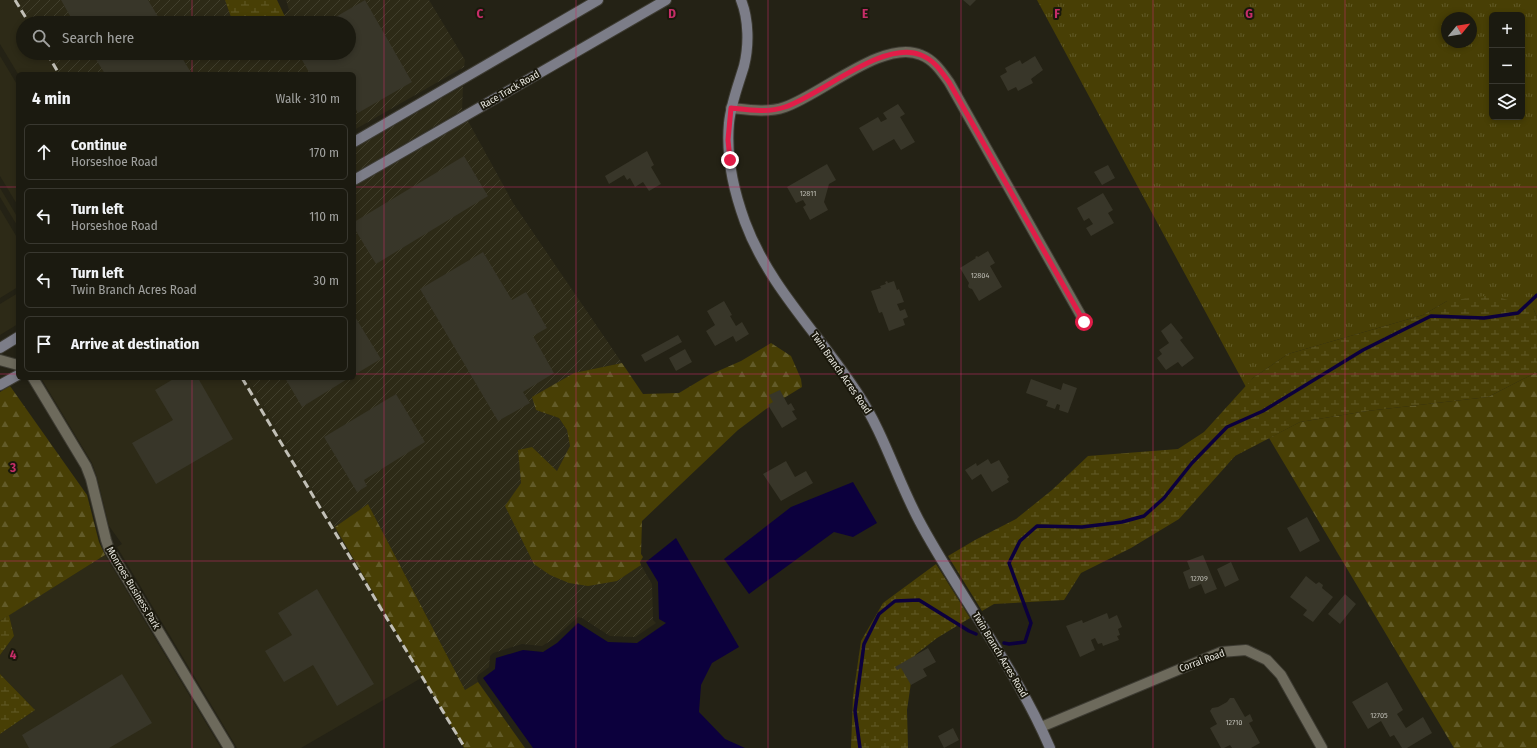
<!DOCTYPE html>
<html lang="en">
<head>
<meta charset="utf-8">
<style>
	:root { --surface:#1b1a10; --page:#28271e; --text:#f1f3f6; --muted:#a0a19f; --line:#393830 }
	body { margin:0; font-family:"Fira Sans Condensed",sans-serif; background:var(--page); color:var(--text) }
	.controls { position:absolute; right:12px; top:12px; display:grid; overflow:hidden; border-radius:6px; box-shadow:0 2px 6px #0003 }
	.controls button { width:36px; height:36px; display:grid; place-items:center; padding:0; border:0; border-bottom:1px solid var(--line); background:var(--surface); color:var(--text); font:20px sans-serif }
	.compass { position:absolute; left:1441px; top:12px; width:36px; height:36px; border-radius:50%; background:var(--surface); box-shadow:0 2px 6px #0003; rotate:60deg }
	.stop { position:absolute; width:12px; height:12px; margin:-9px; border:3px solid #e11d48; border-radius:50%; background:#fff }
	.stop.end { background:#e11d48; border-color:#fff; box-shadow:0 1px 4px #0008 }
	.list { margin:0; padding:0; list-style:none }
	h2 { display:flex; justify-content:space-between; align-items:center; height:52px; margin:0; padding:0 16px; font-size:17px }
	h2 small { font-size:13px; font-weight:400; color:var(--muted) }
	.list li { display:grid; grid-template-columns:26px 1fr auto; gap:12px; align-items:center; box-sizing:border-box; height:56px; margin:0 8px 8px; padding:0 8px; border:1px solid var(--line); border-radius:6px }
	.list b { display:block; font-size:15px; white-space:nowrap }
	.list p { margin:0; font-size:13px; white-space:nowrap; color:var(--muted) }
	.list em { font-size:13px; font-style:normal; color:var(--muted) }
	.icon { flex:none; width:22px; height:22px; fill:none; stroke:currentColor; stroke-width:2; stroke-linecap:round; stroke-linejoin:round }
	.map { position:relative; flex:none; width:1537px; height:748px; overflow:hidden }
	.search { position:absolute; background:var(--surface); box-shadow:0 2px 6px #0003; left:16px; top:16px; width:340px; height:44px; display:flex; align-items:center; gap:10px; box-sizing:border-box; padding:0 14px; border-radius:22px; color:var(--muted); font-size:15px }
	.panel { position:absolute; background:var(--surface); box-shadow:0 2px 6px #0003; left:16px; top:72px; width:340px; height:308px; border-radius:6px }
	.map>svg:first-child { display:block }
</style>
</head>
<body>
<div class="map">
<svg width="1537" height="748" viewBox="0 0 1537 748">
	<defs>
		<pattern id="industrial-furrows" width="10" height="10" patternUnits="userSpaceOnUse"><rect width="10" height="10" fill="#2d2a17"/><path d="M-1 1l2-2M0 10L10 0M9 11l2-2" fill="none" stroke="#413f2d"/></pattern>
		<pattern id="grass-tufts" width="24" height="20" patternUnits="userSpaceOnUse"><rect width="24" height="20" fill="#483f05"/><path d="M3 7l-1-3M5 7V3M7 7l1-3M15 17l-1-3M17 17v-4M19 17l1-3" fill="none" stroke="#625b29"/></pattern>
		<pattern id="forest-firs" width="22" height="20" patternUnits="userSpaceOnUse"><rect width="22" height="20" fill="#483f05"/><path d="M5 1l3.5 6h-7zM16 11l3.5 6h-7z" fill="#625b29"/></pattern>
		<pattern id="wetland-marsh" width="20" height="14" patternUnits="userSpaceOnUse"><rect width="20" height="14" fill="#483f05"/><path d="M1 5h8M5 5V1M11 12h8M15 12V8" fill="none" stroke="#625b29"/></pattern>
	</defs>
	<rect width="100%" height="100%" fill="#242215"/>
	<path fill="#2d2a17" d="M0,0h26l-9,5 11,18h-5v30h23l13,21h-41l-18,-30z
		M0,56l18,30v120l-18,-30z
		M0,188l18,30v9l-18,-30z
		M0,209l18,30v48l-18,11z
		M18,293v31l-18,11v-31z
		M41,378h207l175,299 -122,71h-64l-120,-201 5,-3 -13,-18 -12,-49 -5,-14z
		M105,555l116,193h-221v-14l35,-24 -35,-36v-19l14,-19 -5,-21z"/>
	<path fill="url(#industrial-furrows)" d="M26,0h199l8,23h-205l-11,-18z
		M286,0h143l36,60 -1,7 -110,63v-56h-295l-13,-21h207l8,7 13,-7h75v-30h-61l-4,-8 5,-5z
		M463,86l-1,24 -108,63v-24z
		M468,121l45,82 109,160 -48,10 -41,24 3,13 23,8 8,12 3,16 -13,26 -25,-25 -14,3 3,33 96,98 24,-16 11,19 1,36 3,3 -21,14 -25,-1 -28,-18 -4,-1 -25,22 -11,7 -20,-2 -29,9 -3,3 -1,11 -11,8 -1,3 1,4 -13,8 -97,-186 -33,23 -87,-149h106v-191z"/>
	<path fill="url(#grass-tufts)" fill-rule="evenodd" d="M1037,0h500v317l-4,-9 -86,-7 -24,14 -135,39 -35,24 -7,9zM1492,15h30v102h-30zM1447,18h24v24h-24z"/>
	<path fill="url(#forest-firs)" d="M771,343l20,13 10,23 1,8 -36,22 -28,21 -96,91 -1,33 2,3 -3,5 1,3 -24,16 -29,5 -19,-3 -19,-8 -16,-11 -29,-58 16,-23 -3,-33 14,-3 25,24 13,-25 -3,-16 -8,-12 -23,-8 -4,-13 42,-24 48,-10 21,31 36,-1 30,-18 32,-14z
		M1537,372v376h-83l-185,-310 31,-16 67,-11 121,-14z
		M10,386l77,109 12,47 6,13 -105,66v-229z
		M368,504l97,186 13,-8 47,66h-61l-129,-221z"/>
	<path fill="url(#wetland-marsh)" d="M225,0h52l11,23h-55z
		M1492,295l41,13 4,9v55l-49,25 -121,14 -67,11 -65,34 -56,63 -48,29 -50,25 -17,27 -70,4 -12,7 -34,-55 27,-16 41,-21 36,-29 36,-34 90,-7 26,-17 49,-54 35,-24 135,-39 24,-14z
		M936,564l34,54 -33,20 -22,17 -8,55 1,38h-57l2,-52 8,-55 22,-38z
		M9,615l5,21 -14,19v-34z
		M0,674l35,36 -35,24z"/>
	<path fill="#0c003d" d="M853,482l24,41 -24,14 -19,-5 -85,62 -25,-35 67,-52z
		M676,538l63,109 -27,16 -11,22 -2,27 26,27 20,9h-212l-50,-70 12,-9 1,-11 27,-8 20,2 14,-9 21,-20 30,19 29,1 29,-20 -7,-4 -1,-37 -12,-20z"/>
	<g fill="none" stroke-linecap="round" stroke-linejoin="round">
		<path stroke="#0c003d" stroke-width="3.5" d="M1004,643l5,1 16,-2 6,-19 -22,-60 11,-22 17,-15 45,1 40,-5 22,-6 20,-18 28,-35 35,-36 36,-16 100,-61 68,-34 53,2 34,-5 19,-18
			M860,748l-5,-37 9,-67 15,-30 16,-13 24,-1 50,31 7,3"/>
	</g>
	<path fill="#383629" d="M61,0h87l14,23h-88z
		M365,0l47,82 -54,31 -4,-7v-32h-44l-12,-21h51v-30h-24z
		M963,0h13l-6,6z
		M92,53h87l13,21h-87z
		M1035,56l8,14 -12,9 2,4 -15,8 -2,-4 -8,4 -8,-15 7,-4 -2,-4 15,-8 2,4z
		M898,104l7,10 -5,3 15,25 -14,8 -7,-11 -21,12 -14,-23 19,-11 3,5 6,-3 -4,-6z
		M647,151l7,14 -3,2 10,17 -12,7 -6,-9 -8,5 -5,-9 -3,2 -3,-5 -15,9 -4,-8z
		M464,156l24,40 -112,68 -22,-36v-6z
		M827,164l9,16 -7,4 -5,18 4,8 -18,10 -7,-13 3,-2 -3,-5 -7,3 -9,-16z
		M1108,165l7,13 -13,7 -8,-13z
		M1103,193l10,17 -5,3 6,10 -23,13 -5,-8 7,-4 -4,-6 -5,3 -7,-13z
		M988,251l7,12 -5,3 12,21 -23,14 -7,-12 -3,-1 -1,-2 1,-3 -9,-15 16,-10 -1,-1 2,-1 1,1z
		M483,252l29,48 14,-8 21,36 -14,8 21,37 -31,19 7,11 -32,18 -78,-132z
		M887,281l1,2 6,-2 3,9 2,-1 5,13 -7,2 3,7 5,-2 3,8 -5,2 2,6 -16,6 -7,-19 -3,1 -8,-22 10,-3 -1,-2 6,-2 -1,-2z
		M724,301l8,14 -2,1 6,10 6,-4 7,12 -13,8 -3,-6 -18,10 -9,-15 9,-6 -8,-14z
		M354,315l27,44 -27,16z
		M1171,323l12,15 -3,2 14,18 -12,9 -4,-5 -12,8 -9,-12 5,-4 -3,-4 10,-7 -8,-12z
		M678,335l4,7 -37,20 -4,-7z
		M685,349l7,13 -16,9 -7,-13z
		M175,378h23l35,61 -77,45 -24,-41 41,-23 -18,-30z
		M285,378h64l-47,29z
		M1031,379l30,11 2,-7 14,5 -9,25 -9,-3 1,-5 -3,-1 -2,5 -9,-3 2,-5 -22,-8z
		M780,390l8,15 3,-2 4,7 -3,1 5,8 -15,9 -14,-23 5,-3 -4,-7z
		M396,394l29,48 -61,38 3,6 -10,6 -33,-55z
		M988,459l3,5 8,-4 10,17 -2,2 2,3 -17,10 -11,-18 -9,6 -7,-10 11,-7 1,3z
		M786,461l9,16 11,-6 7,12 -32,18 -18,-27z
		M1307,517l13,24 -20,11 -13,-24z
		M1203,555l14,34 -12,5 -4,-10 -12,5 -6,-17 7,-3 -3,-8z
		M1231,562l8,18 -14,7 -8,-18z
		M1306,576l10,8 3,-2 4,3 -1,3 11,9 -20,25 -10,-7 4,-5 -17,-13z
		M317,589l57,95 -37,22 -24,-41 -29,17 -19,-31 27,-16 -14,-22z
		M1345,594l11,10 -16,20 -12,-10z
		M1107,613l2,6 8,-4 5,12 -4,2 2,6 -3,1 2,4 -16,6 -1,-3 -4,1 -3,-6 -4,2 4,10 -15,7 -14,-31 16,-6 1,3z
		M928,648l8,14 -13,7 4,7 -16,9 -10,-17 -4,2 -2,-3z
		M122,674l30,49 -43,25h-80l-7,-13z
		M1387,682l16,28 -6,4 9,14 17,-11 9,16 -25,15h-5l-8,-13 -4,2 -9,-16 -13,8 -16,-27z
		M1230,698h4l11,19 5,-3 3,7 -4,2 11,20 -9,5h-19l-2,-3 -6,3h-3l-11,-20 7,-4 -7,-13 2,-3 6,-1 9,-5z
		M953,728l6,12 -15,8 -6,-12z"/>
	<g fill="none" stroke-linecap="round" stroke-linejoin="round">
		<defs>
			<path id="street" d="M731,108c18,2 37,5 54,-1 36,-12 99,-69 136,-52 13,5 20,16 28,27l135,239
				M0,360l18,5
				M33,378l53,88 5,13 15,61 3,9 120,199
				M1041,727l180,-75 25,-2 21,10 14,15 41,73"/>
			<path id="secondary" d="M741,0c8,20 8,46 3,66 -6,20 -13,37 -15,57 -3,32 5,69 16,99 24,65 76,114 113,172 27,41 40,89 64,132 41,75 94,143 128,222
				M354,142l244,-142
				M354,180l312,-180
				M0,348l18,-11
				M0,385l18,-10"/>
		</defs>
		<use href="#street" stroke="#3d3b32" stroke-width="12"/>
		<use href="#secondary" stroke="#3d3b32" stroke-width="12"/>
		<use href="#street" stroke="#6d6a5c" stroke-width="10"/>
		<use href="#secondary" stroke="#7c7d88" stroke-width="10"/>
		<path stroke="#c1bfb6" stroke-width="3" stroke-dasharray="8 4" stroke-linecap="butt" d="M15,0l14,23
			M47,53l12,21
			M242,378l223,370"/>
	</g>
	<g fill="none" stroke-linecap="round" stroke-linejoin="round">
		<path stroke="#e11d48" stroke-width="5" d="M730,160l-2,-20 3,-32c18,2 37,5 54,-1 36,-12 99,-68 136,-52 13,5 20,16 28,27l135,240"/>
	</g>
	<path fill="none" stroke="#c62d68" stroke-width="1" stroke-opacity="0.55" d="M192,0v23M384,0v748M576,0v748M768,0v748M961,0v748M1153,0v748M1345,0v748M192,53v21M0,187h18M354,187h1183M0,374h18M354,374h1183M192,378v370M0,561h1537"/>
	<g text-anchor="middle" dominant-baseline="central" stroke-width="4" stroke-linejoin="round" paint-order="stroke">
		<g font-size="8" fill="#bbbab1">
			<text x="808" y="193">12811</text>
			<text x="980" y="275">12804</text>
			<text x="1199" y="578">12709</text>
			<text x="1379" y="715">12705</text>
			<text x="1234" y="722">12710</text>
		</g>
		<g font-size="10" fill="#e7e6de" stroke="#1a180c">
			<text transform="translate(510 90) rotate(-30)">Race Track Road</text>
			<text transform="translate(841 373) rotate(55)">Twin Branch Acres Road</text>
			<text transform="translate(133 588) rotate(59)">Monroes Business Park</text>
			<text transform="translate(1000 655) rotate(59)">Twin Branch Acres Road</text>
			<text transform="translate(1202 661) rotate(-20)">Corral Road</text>
		</g>
	</g>
	<g font-size="13" text-anchor="middle" font-weight="bold" fill="#c62d68" stroke="#1a180c" stroke-width="4" stroke-linejoin="round" paint-order="stroke">
		<text x="480" y="18">C</text>
		<text x="672" y="18">D</text>
		<text x="865" y="18">E</text>
		<text x="1057" y="18">F</text>
		<text x="1249" y="18">G</text>
		<text x="13" y="472">3</text>
		<text x="13" y="659">4</text>
	</g>
</svg>
<div class="controls">
<button>+</button>
<button>−</button>
<button><svg class="icon" aria-label="layers" viewBox="0 0 24 24"><path d="M12 4l9 5-9 5-9-5zM3 14l9 5 9-5"/></svg></button>
</div>
<svg class="compass" viewBox="-18 -18 36 36"><path d="M0-13l5 13h-10z" fill="#e53935"/><path d="M0 13l5-13h-10z" fill="#a0a19f"/></svg>
<div class="stop" style="left:1084px;top:322px"></div>
<div class="stop end" style="left:730px;top:160px"></div>
<div class="search"><svg class="icon" aria-label="search" viewBox="0 0 24 24"><circle cx="10" cy="10" r="6"/><path d="M15 15l6 6"/></svg>Search here</div>
<section class="panel">
<h2>4 min<small>Walk · 310 m</small></h2>
<ul class="list">
<li><svg class="icon" aria-label="ahead" viewBox="0 0 24 24"><path d="M12 20V5M6 11l6-6 6 6"/></svg><div><b>Continue</b><p>Horseshoe Road</p></div><em>170 m</em></li>
<li><svg class="icon" aria-label="left" viewBox="0 0 24 24"><path d="M17 20v-9H6M10 6l-5 5 5 5"/></svg><div><b>Turn left</b><p>Horseshoe Road</p></div><em>110 m</em></li>
<li><svg class="icon" aria-label="left" viewBox="0 0 24 24"><path d="M17 20v-9H6M10 6l-5 5 5 5"/></svg><div><b>Turn left</b><p>Twin Branch Acres Road</p></div><em>30 m</em></li>
<li><svg class="icon" aria-label="arrive" viewBox="0 0 24 24"><path d="M6 21V4h12l-3 4 3 4H6"/></svg><div><b>Arrive at destination</b></div></li>
</ul>
</section>
</div>
</body>
</html>
